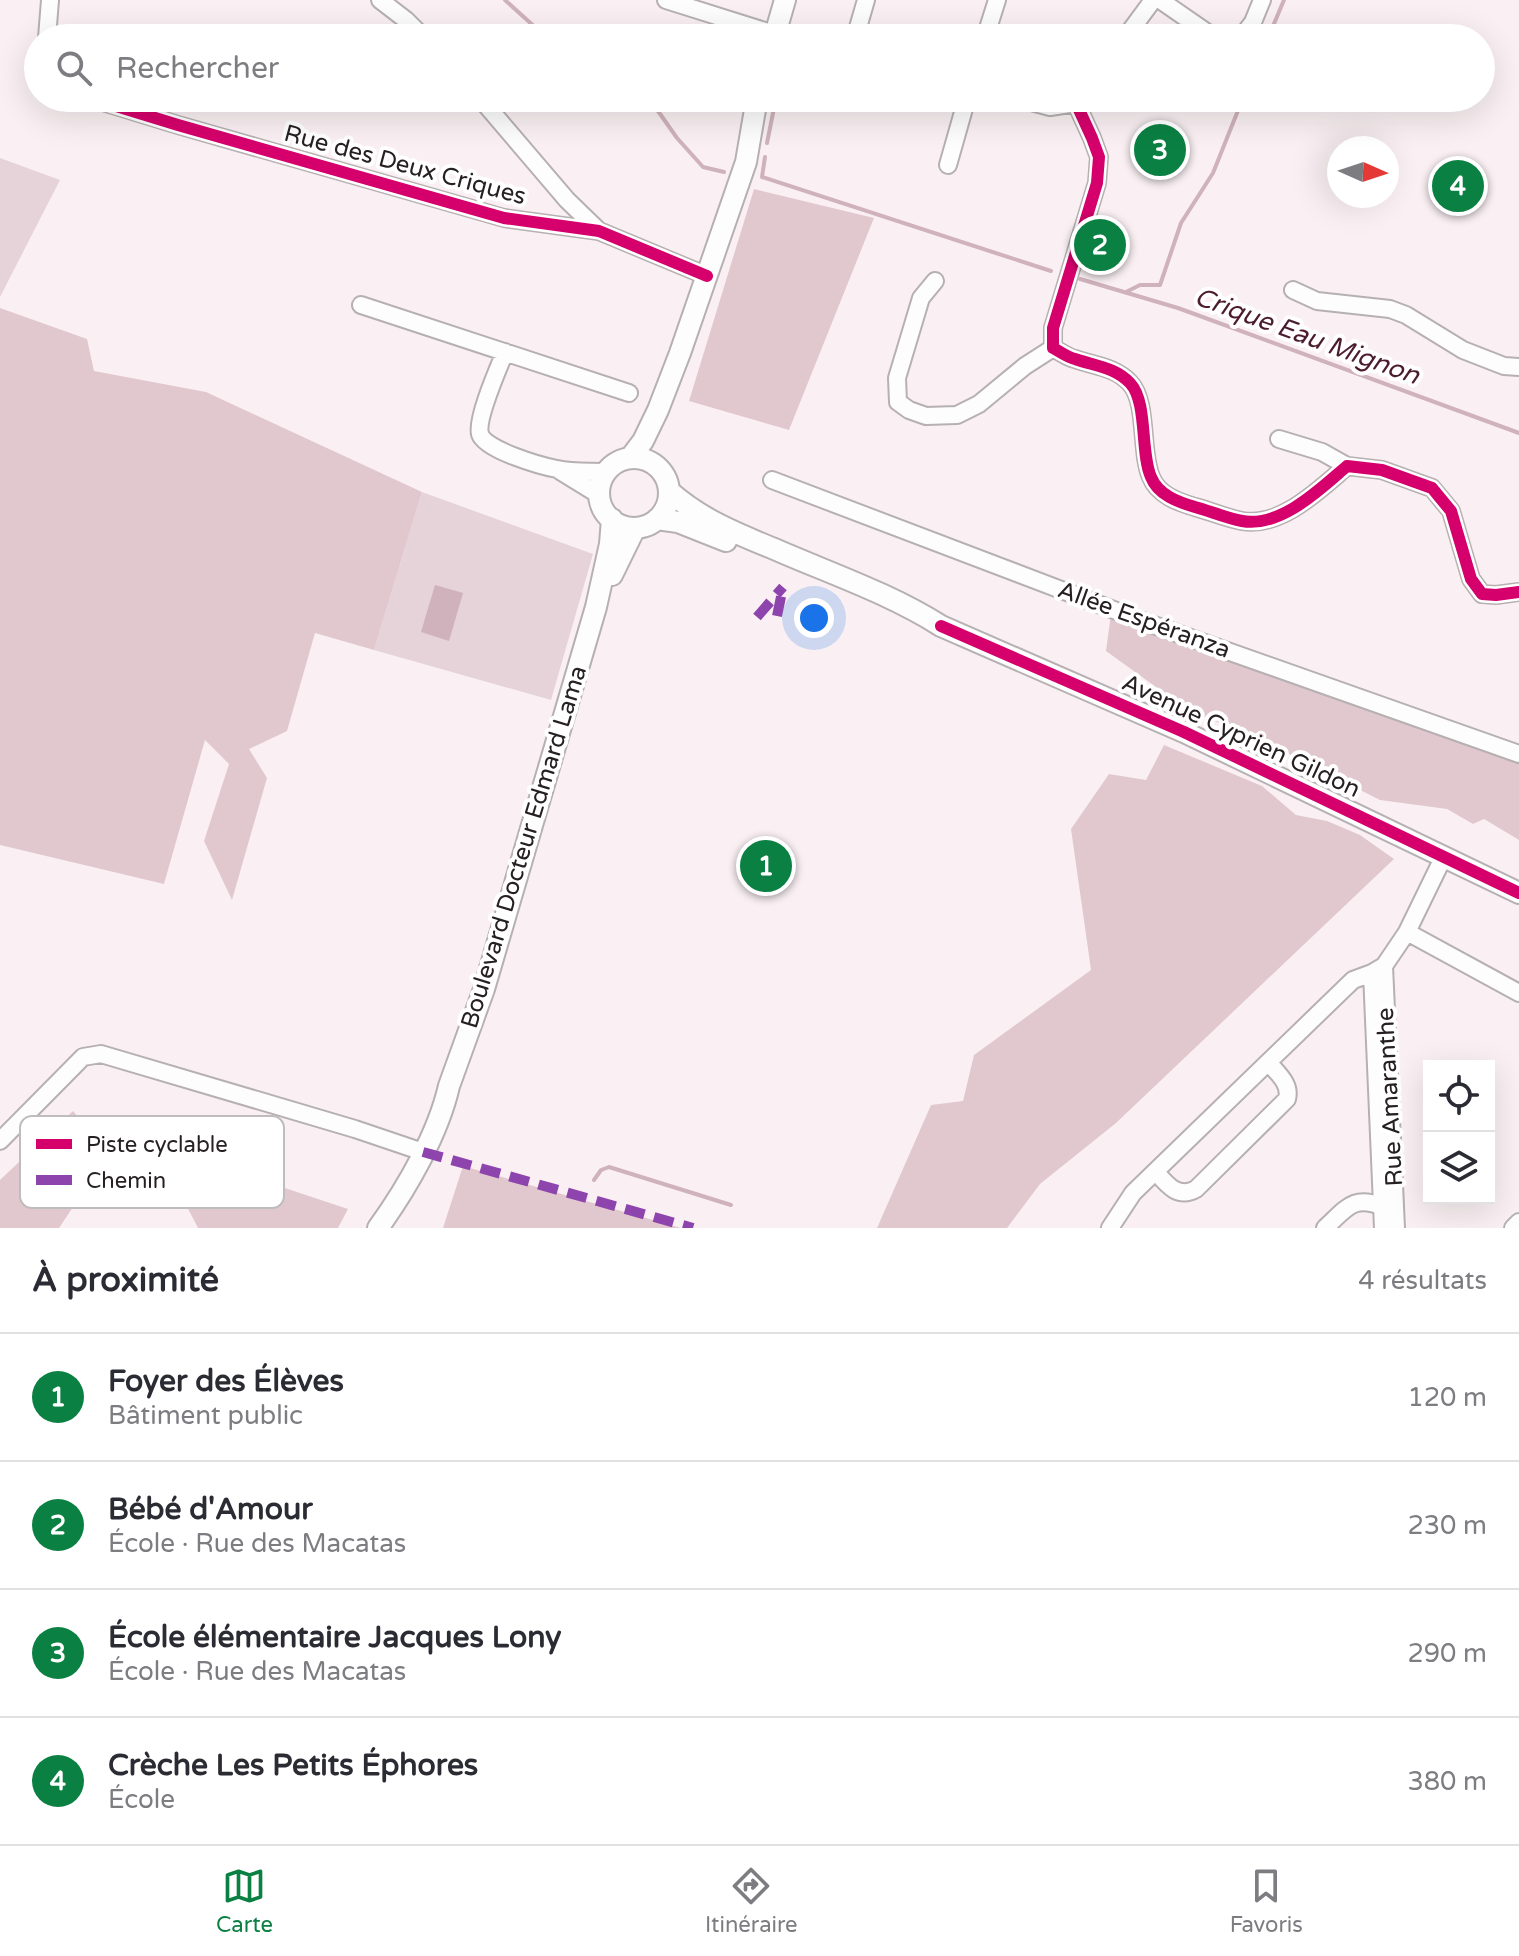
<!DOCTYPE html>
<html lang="fr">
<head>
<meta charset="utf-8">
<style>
	:root { --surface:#fff; --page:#f2f2f3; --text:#2b2b33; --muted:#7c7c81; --line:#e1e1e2; --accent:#0b8043 }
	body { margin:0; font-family:"Varela Round",sans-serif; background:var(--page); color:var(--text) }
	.controls { position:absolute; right:24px; bottom:24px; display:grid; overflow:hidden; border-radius:0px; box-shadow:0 8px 32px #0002 }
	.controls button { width:72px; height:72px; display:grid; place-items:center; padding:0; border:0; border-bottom:2px solid var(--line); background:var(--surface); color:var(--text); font:40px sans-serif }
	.compass { position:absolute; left:1327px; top:136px; width:72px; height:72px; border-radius:50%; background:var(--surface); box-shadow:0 8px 32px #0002; rotate:93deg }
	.you { position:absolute; left:814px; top:618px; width:28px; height:28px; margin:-20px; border:6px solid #fff; border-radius:50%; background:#1a73e8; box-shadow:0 0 0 12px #1a73e833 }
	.badge { display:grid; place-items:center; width:52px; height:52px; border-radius:50%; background:var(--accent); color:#fff; font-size:26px; font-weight:700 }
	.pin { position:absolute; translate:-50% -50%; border:4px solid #fff; box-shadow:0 2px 8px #0006 }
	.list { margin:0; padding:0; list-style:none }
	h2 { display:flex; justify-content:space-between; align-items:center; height:104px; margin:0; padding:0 32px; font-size:34px }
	h2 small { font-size:26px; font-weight:400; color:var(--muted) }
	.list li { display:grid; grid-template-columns:52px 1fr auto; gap:24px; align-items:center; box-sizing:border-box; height:128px; padding:0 32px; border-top:2px solid var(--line) }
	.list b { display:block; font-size:30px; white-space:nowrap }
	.list p { margin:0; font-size:26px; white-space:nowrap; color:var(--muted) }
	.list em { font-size:26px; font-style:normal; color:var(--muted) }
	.icon { flex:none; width:44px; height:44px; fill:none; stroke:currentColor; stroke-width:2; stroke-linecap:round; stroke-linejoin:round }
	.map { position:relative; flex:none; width:1519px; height:1228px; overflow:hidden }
	.search { position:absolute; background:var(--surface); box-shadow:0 8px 32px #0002; left:24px; right:24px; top:24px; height:88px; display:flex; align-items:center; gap:20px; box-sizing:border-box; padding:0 28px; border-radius:44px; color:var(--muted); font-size:30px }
	.sheet { height:616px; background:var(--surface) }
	nav { display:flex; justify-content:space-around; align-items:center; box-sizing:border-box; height:112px; border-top:2px solid var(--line); background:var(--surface); font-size:22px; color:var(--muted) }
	nav a { display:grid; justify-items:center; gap:4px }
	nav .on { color:var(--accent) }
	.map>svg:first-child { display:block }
</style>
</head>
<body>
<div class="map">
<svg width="1519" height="1228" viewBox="0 0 1519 1228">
	<rect width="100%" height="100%" fill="#faf0f3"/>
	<path fill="#e6d3d9" d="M0,158l60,22 -60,117z
		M422,492l171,62 -42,146 -177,-50z"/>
	<path fill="#e1c8cf" d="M754,189l120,29 -85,212 -100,-29z
		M0,308l87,31 7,32 112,21 216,100 -48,158 -59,-17 -28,98 -38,18 18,29 -35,122 -28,-59 25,-77 -24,-24 -41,144 -164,-39z
		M1111,614l346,127 62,20v79l-35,-21 -11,5 -26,-15 -67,-9 -101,-51 -94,-41 -79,-57z
		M1164,745l98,41 34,29 31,6 33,14 34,24 -278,264 -76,61 -33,44h-130l54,-123 32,-4 11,-46 117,-85 -20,-141 38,-55 37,6z
		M73,1111l36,42 -50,75h-59v-48z
		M195,1158l153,51 -10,19h-140l-14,-27z
		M463,1166l218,62h-238z"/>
	<path fill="#cfb2bb" d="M435,585l28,8 -14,48 -28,-9z"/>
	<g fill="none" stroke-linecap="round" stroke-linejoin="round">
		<path stroke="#cfb2bb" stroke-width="4" d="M505,0l42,38
			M1268,38l16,-38
			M636,98l22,13 19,27 26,29 21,5
			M767,143l9,-45
			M765,157l-3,20 289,94
			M1080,279l98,29 341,125
			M1126,292l14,-7h20l21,-62 32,-50 30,-75
			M594,1180l7,-10 8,-3 122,38"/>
		<defs>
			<path id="minor" d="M380,0l26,20 18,18
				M666,0l121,38
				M1160,0l55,38
				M47,38l3,-38
				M855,38l11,-38
				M985,38l12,-38
				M1125,38l28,-38
				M1241,38l12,-16 9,-22
				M90,98l88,27 326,93 95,13 108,45
				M480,98l87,102 32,31
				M1016,98l34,9 26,-4 4,-5
				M1076,103l16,35 7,19 -2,26 -44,145v20c8,4 14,9 22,11 20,7 40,8 55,24 18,19 10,69 21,94 7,18 27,25 44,30 15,4 31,11 47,14 39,7 78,-32 105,-55l35,4 50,18 19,23 20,68 11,15 14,1 23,-3
				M948,165l19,-67
				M935,281l-14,17 -24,80 1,24 11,8 17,6 31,-1 22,-11 46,-38 28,-18
				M1293,290l24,11 73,8 16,6 57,35 41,16 15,1
				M361,305l268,88
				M505,352c-7,17 -29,67 -25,82 5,16 61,32 77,35 16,4 34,2 50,3
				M1279,439l43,13 25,14
				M560,471l39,24
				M772,480l376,143 371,131
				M1407,932l112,61
				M1384,966l12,262
				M1372,973l11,255
				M0,1141l83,-84 18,-3 254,75 68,23
				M1156,1172c11,13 22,27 40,17l91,-90c4,-15 -9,-25 -18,-36
				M1110,1228l23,-35 220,-213 19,-7 12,-7 23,-34 37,-76
				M1325,1228c21,-19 28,-34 58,-21
				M1513,1228l6,-6"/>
			<path id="tertiary" d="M774,38l11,-38
				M630,458l13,-17 15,-31 22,-57 66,-191 11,-64
				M599 493a35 35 0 1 1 70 0a35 35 0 1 1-70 0Z
				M669,491c30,27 66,42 103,57 57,25 117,45 169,78l243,106 335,161
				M657,519l21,3 48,19
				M612,575l23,-47
				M378,1228c29,-40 60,-94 71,-142l35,-97 112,-382 14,-63 2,-25"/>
		</defs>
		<use href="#minor" stroke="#b6b0b2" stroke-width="20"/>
		<use href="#tertiary" stroke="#b6b0b2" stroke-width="24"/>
		<use href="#minor" stroke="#fefdfd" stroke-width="16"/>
		<use href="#tertiary" stroke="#fefdfd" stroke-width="20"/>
		<path stroke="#8e44ad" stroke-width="10" stroke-dasharray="20 10" stroke-linecap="butt" d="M777,616l6,-29
			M757,617l26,-30
			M423,1152l270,76"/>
		<defs>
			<path id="cycleway" d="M90,98l88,27 326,93 95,13 108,45
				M1076,103l16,35 7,19 -2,26 -44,145v20c8,4 14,9 22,11 20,7 40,8 55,24 18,19 10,69 21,94 7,18 27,25 44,30 15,4 31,11 47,14 39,7 78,-32 105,-55l35,4 50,18 19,23 20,68 11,15 14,1 23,-3
				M941,626l243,106 335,161"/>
		</defs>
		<use href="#cycleway" stroke="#fff" stroke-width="17"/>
		<use href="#cycleway" stroke="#d6006c" stroke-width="12"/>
	</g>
	<g text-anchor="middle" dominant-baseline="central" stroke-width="8" stroke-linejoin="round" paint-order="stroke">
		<g font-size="24" fill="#262022" stroke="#fff">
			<text transform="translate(405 165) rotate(15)">Rue des Deux Criques</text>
			<text transform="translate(1144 620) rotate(20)">Allée Espéranza</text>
			<text transform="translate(1241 736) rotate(25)">Avenue Cyprien Gildon</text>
			<text transform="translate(524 847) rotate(-73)">Boulevard Docteur Edmard Lama</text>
			<text transform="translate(1390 1097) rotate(-93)">Rue Amaranthe</text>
		</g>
		<g font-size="26" font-style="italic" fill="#4b1b2e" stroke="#fff">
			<text transform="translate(1307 336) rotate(20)">Crique Eau Mignon</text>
		</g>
	</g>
	<rect x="20" y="1116" width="264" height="92" rx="12" fill="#fff" stroke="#bebcbd" stroke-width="2"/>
	<rect x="36" y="1139" width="36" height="10" fill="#d6006c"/>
	<rect x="36" y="1175" width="36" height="10" fill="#8e44ad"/>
	<g font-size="22" fill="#262022">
		<text x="86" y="1152">Piste cyclable</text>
		<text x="86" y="1188">Chemin</text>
	</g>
</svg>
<div class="controls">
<button><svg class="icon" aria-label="locate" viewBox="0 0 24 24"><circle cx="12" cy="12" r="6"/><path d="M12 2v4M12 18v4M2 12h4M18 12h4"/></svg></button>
<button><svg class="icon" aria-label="layers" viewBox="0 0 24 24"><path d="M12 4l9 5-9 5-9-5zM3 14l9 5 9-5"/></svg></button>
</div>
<svg class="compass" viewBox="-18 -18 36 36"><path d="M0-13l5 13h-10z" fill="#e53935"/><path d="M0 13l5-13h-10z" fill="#7c7c81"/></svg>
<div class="you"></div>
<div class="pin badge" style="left:766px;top:866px">1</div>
<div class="pin badge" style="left:1100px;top:245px">2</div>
<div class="pin badge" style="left:1160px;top:150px">3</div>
<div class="pin badge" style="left:1458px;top:186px">4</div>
<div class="search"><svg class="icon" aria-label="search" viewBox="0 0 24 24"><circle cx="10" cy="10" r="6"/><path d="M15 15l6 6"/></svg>Rechercher</div>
</div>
<section class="sheet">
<h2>À proximité<small>4 résultats</small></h2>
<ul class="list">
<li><span class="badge">1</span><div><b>Foyer des Élèves</b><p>Bâtiment public</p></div><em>120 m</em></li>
<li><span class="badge">2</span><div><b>Bébé d'Amour</b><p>École · Rue des Macatas</p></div><em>230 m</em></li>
<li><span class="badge">3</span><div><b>École élémentaire Jacques Lony</b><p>École · Rue des Macatas</p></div><em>290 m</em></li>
<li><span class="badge">4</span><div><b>Crèche Les Petits Éphores</b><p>École</p></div><em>380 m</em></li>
</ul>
</section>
<nav>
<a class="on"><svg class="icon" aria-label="map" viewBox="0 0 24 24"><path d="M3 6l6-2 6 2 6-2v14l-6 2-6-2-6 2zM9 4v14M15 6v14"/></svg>Carte</a>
<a><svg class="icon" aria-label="directions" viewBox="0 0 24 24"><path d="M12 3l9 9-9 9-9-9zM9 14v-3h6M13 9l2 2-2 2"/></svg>Itinéraire</a>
<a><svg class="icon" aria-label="saved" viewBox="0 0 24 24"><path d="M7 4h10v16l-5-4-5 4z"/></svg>Favoris</a>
</nav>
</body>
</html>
